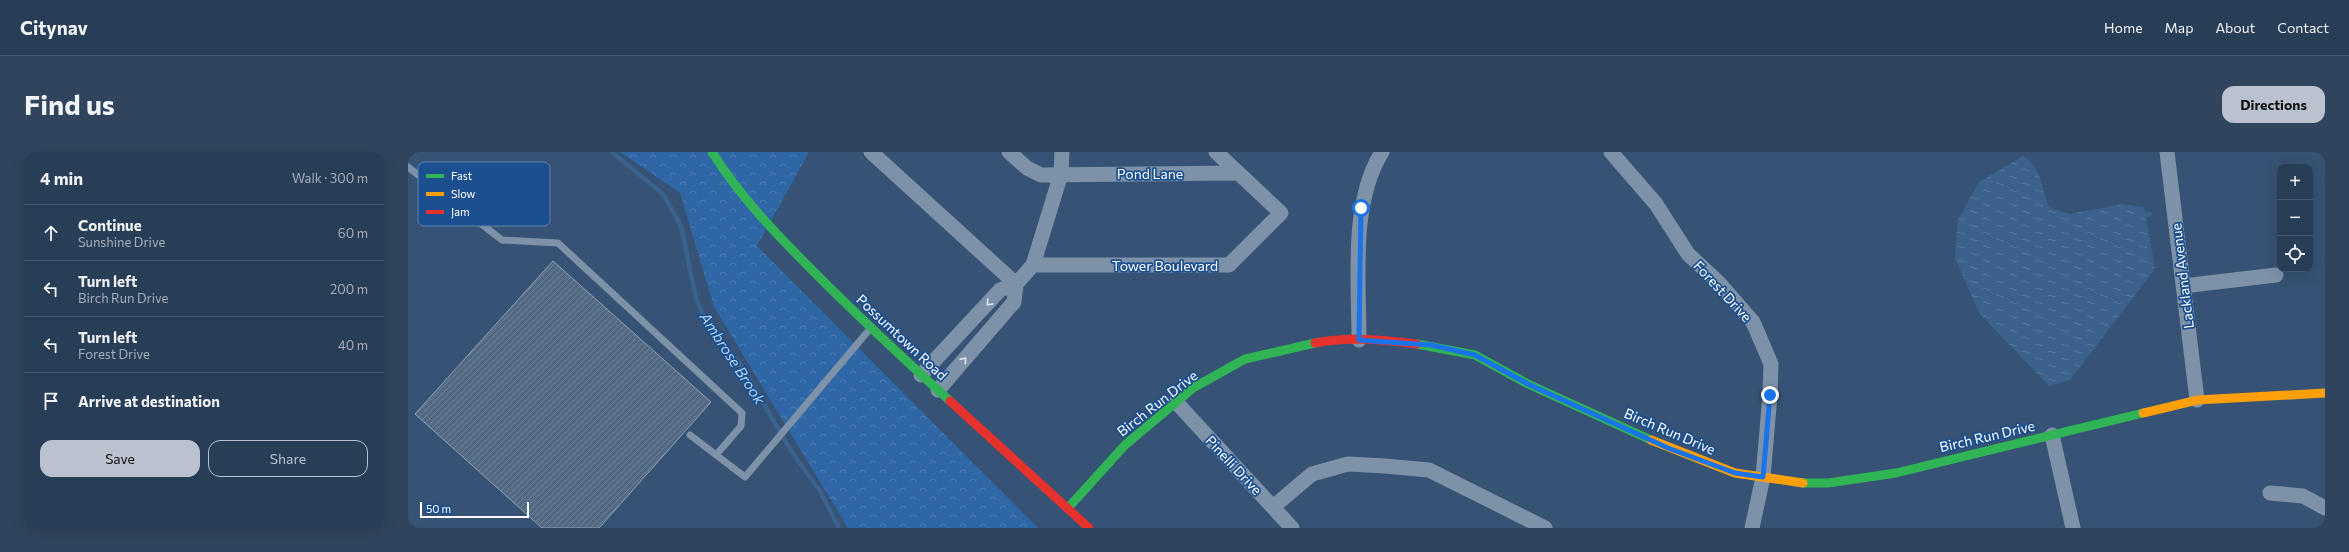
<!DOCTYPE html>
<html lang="en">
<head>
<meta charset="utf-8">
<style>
	:root { --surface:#283e57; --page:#30455d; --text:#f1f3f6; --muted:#a5aeba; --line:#44576d; --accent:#b9c2ce }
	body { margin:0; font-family:Commissioner,sans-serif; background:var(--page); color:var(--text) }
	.controls { position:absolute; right:12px; top:12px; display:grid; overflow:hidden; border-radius:8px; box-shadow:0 4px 16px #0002 }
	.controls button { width:36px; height:36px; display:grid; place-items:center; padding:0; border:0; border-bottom:1px solid var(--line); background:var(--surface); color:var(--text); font:20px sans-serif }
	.scale { position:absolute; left:12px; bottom:10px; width:109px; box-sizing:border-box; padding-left:4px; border:2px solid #fff; border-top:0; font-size:11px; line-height:14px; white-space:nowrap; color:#fff; -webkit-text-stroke:3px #1b4f8f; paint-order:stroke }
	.stop { position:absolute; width:12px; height:12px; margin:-9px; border:3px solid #1a73e8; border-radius:50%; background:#fff }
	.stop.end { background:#1a73e8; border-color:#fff; box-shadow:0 1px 4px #0008 }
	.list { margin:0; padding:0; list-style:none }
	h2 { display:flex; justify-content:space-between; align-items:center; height:52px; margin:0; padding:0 16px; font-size:17px }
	h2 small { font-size:13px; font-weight:400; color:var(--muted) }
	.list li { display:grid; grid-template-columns:26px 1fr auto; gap:12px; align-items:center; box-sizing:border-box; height:56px; padding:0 16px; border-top:1px solid var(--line) }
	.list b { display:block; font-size:15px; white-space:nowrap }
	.list p { margin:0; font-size:13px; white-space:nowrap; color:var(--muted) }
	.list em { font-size:13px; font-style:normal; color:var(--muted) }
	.actions { display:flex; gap:8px; padding:12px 16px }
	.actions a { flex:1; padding:9px 0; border:1px solid var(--accent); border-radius:12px; text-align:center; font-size:14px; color:var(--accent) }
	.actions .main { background:var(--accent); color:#111 }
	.icon { flex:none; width:22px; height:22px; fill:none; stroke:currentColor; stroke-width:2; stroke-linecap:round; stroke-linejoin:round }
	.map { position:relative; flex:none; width:1917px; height:376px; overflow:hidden; border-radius:12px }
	header { display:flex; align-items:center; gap:24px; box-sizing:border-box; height:56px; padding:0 20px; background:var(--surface); border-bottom:1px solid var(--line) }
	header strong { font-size:19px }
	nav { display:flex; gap:22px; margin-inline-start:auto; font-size:14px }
	.intro { display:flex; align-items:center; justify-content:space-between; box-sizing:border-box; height:96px; padding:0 24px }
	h1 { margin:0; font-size:28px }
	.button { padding:10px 18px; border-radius:12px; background:var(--accent); color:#111; font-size:14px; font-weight:700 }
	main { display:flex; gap:24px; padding:0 24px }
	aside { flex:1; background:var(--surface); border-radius:12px; box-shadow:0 4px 16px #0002 }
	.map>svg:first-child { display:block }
</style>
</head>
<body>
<header>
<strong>Citynav</strong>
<nav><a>Home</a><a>Map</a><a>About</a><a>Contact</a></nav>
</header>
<div class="intro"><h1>Find us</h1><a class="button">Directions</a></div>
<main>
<aside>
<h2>4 min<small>Walk · 300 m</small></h2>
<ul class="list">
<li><svg class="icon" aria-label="ahead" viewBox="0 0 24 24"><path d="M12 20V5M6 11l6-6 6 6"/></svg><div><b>Continue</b><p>Sunshine Drive</p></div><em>60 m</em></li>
<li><svg class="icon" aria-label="left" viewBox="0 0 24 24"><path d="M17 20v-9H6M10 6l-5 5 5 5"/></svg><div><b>Turn left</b><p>Birch Run Drive</p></div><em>200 m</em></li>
<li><svg class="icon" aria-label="left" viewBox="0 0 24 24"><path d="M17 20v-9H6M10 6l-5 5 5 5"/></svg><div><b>Turn left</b><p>Forest Drive</p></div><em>40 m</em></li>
<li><svg class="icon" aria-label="arrive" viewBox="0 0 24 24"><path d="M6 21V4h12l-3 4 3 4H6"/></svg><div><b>Arrive at destination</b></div></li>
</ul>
<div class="actions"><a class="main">Save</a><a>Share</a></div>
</aside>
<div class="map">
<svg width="1917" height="376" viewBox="0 0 1917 376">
	<defs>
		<pattern id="forest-crowns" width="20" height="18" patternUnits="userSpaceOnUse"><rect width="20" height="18" fill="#2f66a5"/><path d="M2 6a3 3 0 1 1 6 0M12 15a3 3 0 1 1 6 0" fill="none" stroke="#4e7db2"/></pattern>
		<pattern id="water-ripples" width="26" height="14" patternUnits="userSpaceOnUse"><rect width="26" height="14" fill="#3b618d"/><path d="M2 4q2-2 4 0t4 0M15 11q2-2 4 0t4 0" fill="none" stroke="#58799e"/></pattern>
		<pattern id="building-hatch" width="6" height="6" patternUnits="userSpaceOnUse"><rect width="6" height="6" fill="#526984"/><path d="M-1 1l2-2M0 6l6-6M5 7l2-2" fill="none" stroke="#6c8096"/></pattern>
	</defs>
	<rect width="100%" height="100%" fill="#365274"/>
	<path fill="url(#forest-crowns)" d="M212,0h189l-52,94 281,282h-190l-134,-221 -34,-114z"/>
	<path fill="url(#water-ripples)" d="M1615,4c17,9 20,34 26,51l20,7 54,-10 21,3 11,62 -85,111 -21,6 -70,-73 -24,-55 3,-38 21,-38z"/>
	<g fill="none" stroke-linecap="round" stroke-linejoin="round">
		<path stroke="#3b618d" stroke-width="4.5" d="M204,0l51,42 18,32 15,72 11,26 35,43 51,87 27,37 19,37
			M1733,64l9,-2"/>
	</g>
	<path fill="url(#building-hatch)" stroke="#92a2b6" d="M145,109l158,141 -112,126h-57l-127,-114z"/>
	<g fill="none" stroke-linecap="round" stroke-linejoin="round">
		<path stroke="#7d92a8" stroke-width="7" d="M0,15l94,73 56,3 184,170 -1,13 -25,29
			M282,283l55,42 124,-147"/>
		<path stroke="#7d92a8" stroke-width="15" d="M463,0l145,132 17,-19 28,-91 1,-22
			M601,0l18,16 14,7 197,-2
			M1203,0l45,52 32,50 31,29 34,39 18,42 -1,31 -7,82 -11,51
			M1759,0l30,248
			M625,113h196l52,-52 -65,-61
			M1775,134l93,-11
			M951,188c0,-59 -9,-137 23,-188
			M513,223l79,-85 16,-6 -2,18 -76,88
			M768,250l116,126
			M1644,283l21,93
			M1862,341l33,3 22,12
			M865,355l39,-33 36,-10 37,2 44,4 116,58"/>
		<path stroke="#30b455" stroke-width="9" d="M304,0c29,46 66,84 104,122 44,44 89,86 134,127
			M1009,192l58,11 53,29 123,56
			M1395,331h25l68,-10 247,-60
			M660,356l57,-63 68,-57 52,-29 70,-16"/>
		<path stroke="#ff9f0a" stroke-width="9" d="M1735,261l54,-13 128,-7
			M1243,288l84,33 68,10"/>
		<path stroke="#e5322d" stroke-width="9" d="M907,191c33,-7 69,-3 102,1
			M542,249l139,127"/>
	</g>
	<defs><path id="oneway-chevron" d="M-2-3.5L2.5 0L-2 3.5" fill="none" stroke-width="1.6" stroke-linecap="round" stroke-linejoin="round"/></defs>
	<g stroke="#e5e9ee">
		<use href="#oneway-chevron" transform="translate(581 151) rotate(133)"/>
		<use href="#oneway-chevron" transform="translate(556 208) rotate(-49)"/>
	</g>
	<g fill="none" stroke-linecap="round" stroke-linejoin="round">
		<path stroke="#1a73e8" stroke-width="5" d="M953,56l-2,132 72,5 44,10 53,29 140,64 67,25 28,4 7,-82"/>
	</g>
	<g text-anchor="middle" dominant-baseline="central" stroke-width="3.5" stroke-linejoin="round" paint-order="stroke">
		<g font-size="14" fill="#fff" stroke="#1b4f8f">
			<text x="742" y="21">Pond Lane</text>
			<text x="757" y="113">Tower Boulevard</text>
			<text transform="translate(1774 124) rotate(-97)">Lackland Avenue</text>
			<text transform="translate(1315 139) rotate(47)">Forest Drive</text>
			<text transform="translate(494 185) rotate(43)">Possumtown Road</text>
			<text transform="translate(749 251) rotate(-38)">Birch Run Drive</text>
			<text transform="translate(1262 279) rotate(23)">Birch Run Drive</text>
			<text transform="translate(1579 284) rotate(-13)">Birch Run Drive</text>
			<text transform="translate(826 313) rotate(47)">Pinelli Drive</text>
		</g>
		<g font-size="15" font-style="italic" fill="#b5d3f5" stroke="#1b4f8f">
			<text transform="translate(325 206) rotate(57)">Ambrose Brook</text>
		</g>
	</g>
	<rect x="10" y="10" width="132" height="64" rx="6" fill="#1b4f8f" stroke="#5f84b1" stroke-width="1"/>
	<rect x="18" y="22" width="18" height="4" fill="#30b455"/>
	<rect x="18" y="40" width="18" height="4" fill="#ff9f0a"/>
	<rect x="18" y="58" width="18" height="4" fill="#e5322d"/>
	<g font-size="11" fill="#fff">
		<text x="43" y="28">Fast</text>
		<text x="43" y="46">Slow</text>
		<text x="43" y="64">Jam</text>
	</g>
</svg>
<div class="controls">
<button>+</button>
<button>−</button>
<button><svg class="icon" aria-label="locate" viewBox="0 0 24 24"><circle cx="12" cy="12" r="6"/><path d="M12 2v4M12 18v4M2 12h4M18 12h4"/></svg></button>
</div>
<div class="scale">50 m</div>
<div class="stop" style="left:953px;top:56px"></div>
<div class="stop end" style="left:1362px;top:243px"></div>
</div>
</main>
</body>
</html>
